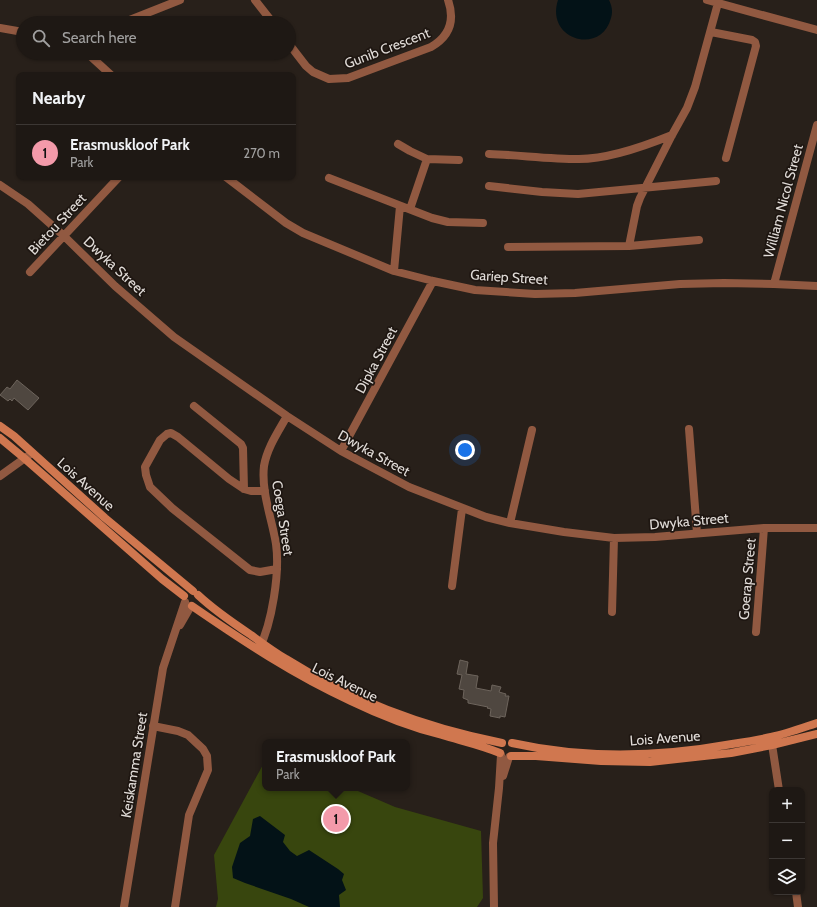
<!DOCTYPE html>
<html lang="en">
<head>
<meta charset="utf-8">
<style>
	:root { --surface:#1e1814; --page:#2b2522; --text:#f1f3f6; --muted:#a1a0a0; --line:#3c3734; --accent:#f39aaa }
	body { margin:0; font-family:Cabin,sans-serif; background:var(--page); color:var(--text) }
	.controls { position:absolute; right:12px; bottom:12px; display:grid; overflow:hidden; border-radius:8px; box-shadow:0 1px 3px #0004 }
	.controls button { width:36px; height:36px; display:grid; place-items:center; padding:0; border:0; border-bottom:1px solid var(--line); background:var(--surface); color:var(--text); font:20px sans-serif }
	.you { position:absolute; left:465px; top:450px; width:14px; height:14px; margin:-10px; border:3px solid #fff; border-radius:50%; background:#1a73e8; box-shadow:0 0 0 6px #1a73e833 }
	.badge { display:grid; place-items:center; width:26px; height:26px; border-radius:50%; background:var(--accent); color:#111; font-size:13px; font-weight:700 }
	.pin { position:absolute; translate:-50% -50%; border:2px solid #fff; box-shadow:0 1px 4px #0006 }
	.popup { position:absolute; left:262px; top:739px; width:148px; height:52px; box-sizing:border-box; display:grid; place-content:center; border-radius:8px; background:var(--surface); filter:drop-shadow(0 1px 3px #0005); font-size:13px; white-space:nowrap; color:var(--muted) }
	.popup b { font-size:15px; color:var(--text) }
	.popup::after { content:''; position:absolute; left:50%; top:100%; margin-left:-8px; border:8px solid transparent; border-top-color:var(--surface) }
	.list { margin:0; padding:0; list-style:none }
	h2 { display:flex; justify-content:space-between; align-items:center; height:52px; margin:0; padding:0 16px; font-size:17px }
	h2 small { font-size:13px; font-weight:400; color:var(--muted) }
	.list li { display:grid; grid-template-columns:26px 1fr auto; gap:12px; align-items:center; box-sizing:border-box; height:56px; padding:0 16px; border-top:1px solid var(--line) }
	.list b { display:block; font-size:15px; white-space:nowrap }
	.list p { margin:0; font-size:13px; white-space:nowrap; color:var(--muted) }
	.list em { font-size:13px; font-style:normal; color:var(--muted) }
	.icon { flex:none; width:22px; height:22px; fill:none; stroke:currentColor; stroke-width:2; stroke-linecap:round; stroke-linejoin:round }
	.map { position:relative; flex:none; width:817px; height:907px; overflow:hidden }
	.search { position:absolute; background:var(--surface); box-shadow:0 1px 3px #0004; left:16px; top:16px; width:280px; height:44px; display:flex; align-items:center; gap:10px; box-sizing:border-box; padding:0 14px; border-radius:22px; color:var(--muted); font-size:15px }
	.panel { position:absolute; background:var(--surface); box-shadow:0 1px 3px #0004; left:16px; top:72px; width:280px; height:108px; border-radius:8px }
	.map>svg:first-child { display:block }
</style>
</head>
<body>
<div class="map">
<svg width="817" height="907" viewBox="0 0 817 907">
	<rect width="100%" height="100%" fill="#28201a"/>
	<path fill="#38460e" d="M265,761v27h86l44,19 86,24 2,67 -6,9h-261l2,-8 -4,-44z"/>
	<path fill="#031217" d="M558,0h51c3,6 4,12 2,18 -10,38 -66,22 -53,-18z
		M260,816l25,19 -2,7 7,9 7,5 12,-6 29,19 6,5 -2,6 4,10 -7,5 1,12h-31l-18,-8 -46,-16 -12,-5 -1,-11 8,-24 10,-7 3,-17z"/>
	<path fill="#4f4740" stroke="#6d645c" d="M17,380l22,18 -11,12 -14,-12 -2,3 -2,-2 -2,2 -8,-6 7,-8 3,2z
		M460,660l8,2 -2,12 12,2 -2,12 15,3 1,-6 9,2 -2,5 7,2 -1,2h4l-4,21 -5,-1v2l-10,-2 1,-7 -4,-1 1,-1 -20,-4v-3l-5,-2 1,-8 -5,-1 3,-14 -5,-1z"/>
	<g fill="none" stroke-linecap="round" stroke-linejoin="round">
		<path stroke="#915941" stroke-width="8" d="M255,0l18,23
			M707,0l110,30
			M122,23l58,-23
			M0,28l23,4
			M711,32l41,8 3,2 1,4 -30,112
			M289,44l17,22 7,6 16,7 19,-1 83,-31c19,-11 24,-27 17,-47
			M87,53l24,22
			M398,144l12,7 17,8
			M489,154c30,1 60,5 90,5 29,0 66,-13 93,-24
			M226,177l60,46 17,10 91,38 39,10 42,9 60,4 40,-1 105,-9 44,-1 50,1 43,2
			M329,178l103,40 16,4 35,1
			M0,185l28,19 36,32 51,50 59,51 113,79 54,35 68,36 77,30 24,6 54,9 50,6 41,-1 109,-9h53
			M489,186l53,6 36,2 138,-13
			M410,209l17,-50 32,1
			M629,246l70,-6
			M508,247l121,-1 8,-40 3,-8 32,-63 15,-27 8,-21 23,-84
			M394,271l6,-65
			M30,272l89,-95
			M774,284l43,-159
			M194,406l47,38 2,4 1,41
			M689,429l8,104
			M341,451l92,-170
			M0,476l32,-23
			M265,491h-14l-7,-2 -15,-10 -51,-42 -7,-4 -4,1 -7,6 -15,27 1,8 4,12 22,21 78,62 10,2 17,-3
			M510,523l22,-93
			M452,586l10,-77
			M612,612l2,-74
			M180,625l11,-19
			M756,632l8,-104
			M259,649c13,-26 21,-76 17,-105 -4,-25 -15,-52 -12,-78 3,-18 14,-34 23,-50
			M153,726l25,5 10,4 15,14 4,7 1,14 -19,45 -14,92
			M771,738l8,52
			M503,776l6,-19
			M796,892l2,15
			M124,907l39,-239 22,-66
			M494,907l-1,-64 6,-55 2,-33"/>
		<path stroke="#d0774f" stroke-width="8" d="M0,426l14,10 91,82 88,73
			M0,438l24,20 138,121 22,17
			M198,595c16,15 35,28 53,40 11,8 23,17 35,24 65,41 140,69 216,84
			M192,606c51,35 102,69 159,95 29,14 60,26 91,34 20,6 39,10 58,18
			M512,743c72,16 148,14 220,1 13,-2 26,-4 39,-7 15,-3 31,-9 46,-14
			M511,756h25l65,5 49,1 81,-9 41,-8 45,-11"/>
	</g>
	<g text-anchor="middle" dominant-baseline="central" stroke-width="3.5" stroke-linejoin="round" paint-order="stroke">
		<g font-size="14" fill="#e1dcd8" stroke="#1e1611">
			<text transform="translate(387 48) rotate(-21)">Gunib Crescent</text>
			<text transform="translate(783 201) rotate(-75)">William Nicol Street</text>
			<text transform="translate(57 224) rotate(-47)">Bietou Street</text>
			<text transform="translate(115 266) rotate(43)">Dwyka Street</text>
			<text transform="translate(509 277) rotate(4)">Gariep Street</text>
			<text transform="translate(376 360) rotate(-62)">Dipka Street</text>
			<text transform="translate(374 453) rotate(29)">Dwyka Street</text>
			<text transform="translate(86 484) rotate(42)">Lois Avenue</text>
			<text transform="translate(283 518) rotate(81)">Coega Street</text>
			<text transform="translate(689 521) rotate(-5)">Dwyka Street</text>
			<text transform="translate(747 579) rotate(-85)">Goerap Street</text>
			<text transform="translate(345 682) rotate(26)">Lois Avenue</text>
			<text transform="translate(665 738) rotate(-4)">Lois Avenue</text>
			<text transform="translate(134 765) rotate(-81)">Keiskamma Street</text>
		</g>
	</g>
</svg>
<div class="controls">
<button>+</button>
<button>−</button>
<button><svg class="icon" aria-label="layers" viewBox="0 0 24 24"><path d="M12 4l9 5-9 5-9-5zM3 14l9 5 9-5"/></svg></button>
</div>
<div class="you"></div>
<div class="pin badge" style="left:336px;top:819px">1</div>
<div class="popup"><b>Erasmuskloof Park</b>Park</div>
<div class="search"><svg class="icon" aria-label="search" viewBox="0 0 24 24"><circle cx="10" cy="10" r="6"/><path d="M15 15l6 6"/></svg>Search here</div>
<section class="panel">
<h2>Nearby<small></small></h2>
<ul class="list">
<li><span class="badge">1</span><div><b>Erasmuskloof Park</b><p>Park</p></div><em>270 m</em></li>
</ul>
</section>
</div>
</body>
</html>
